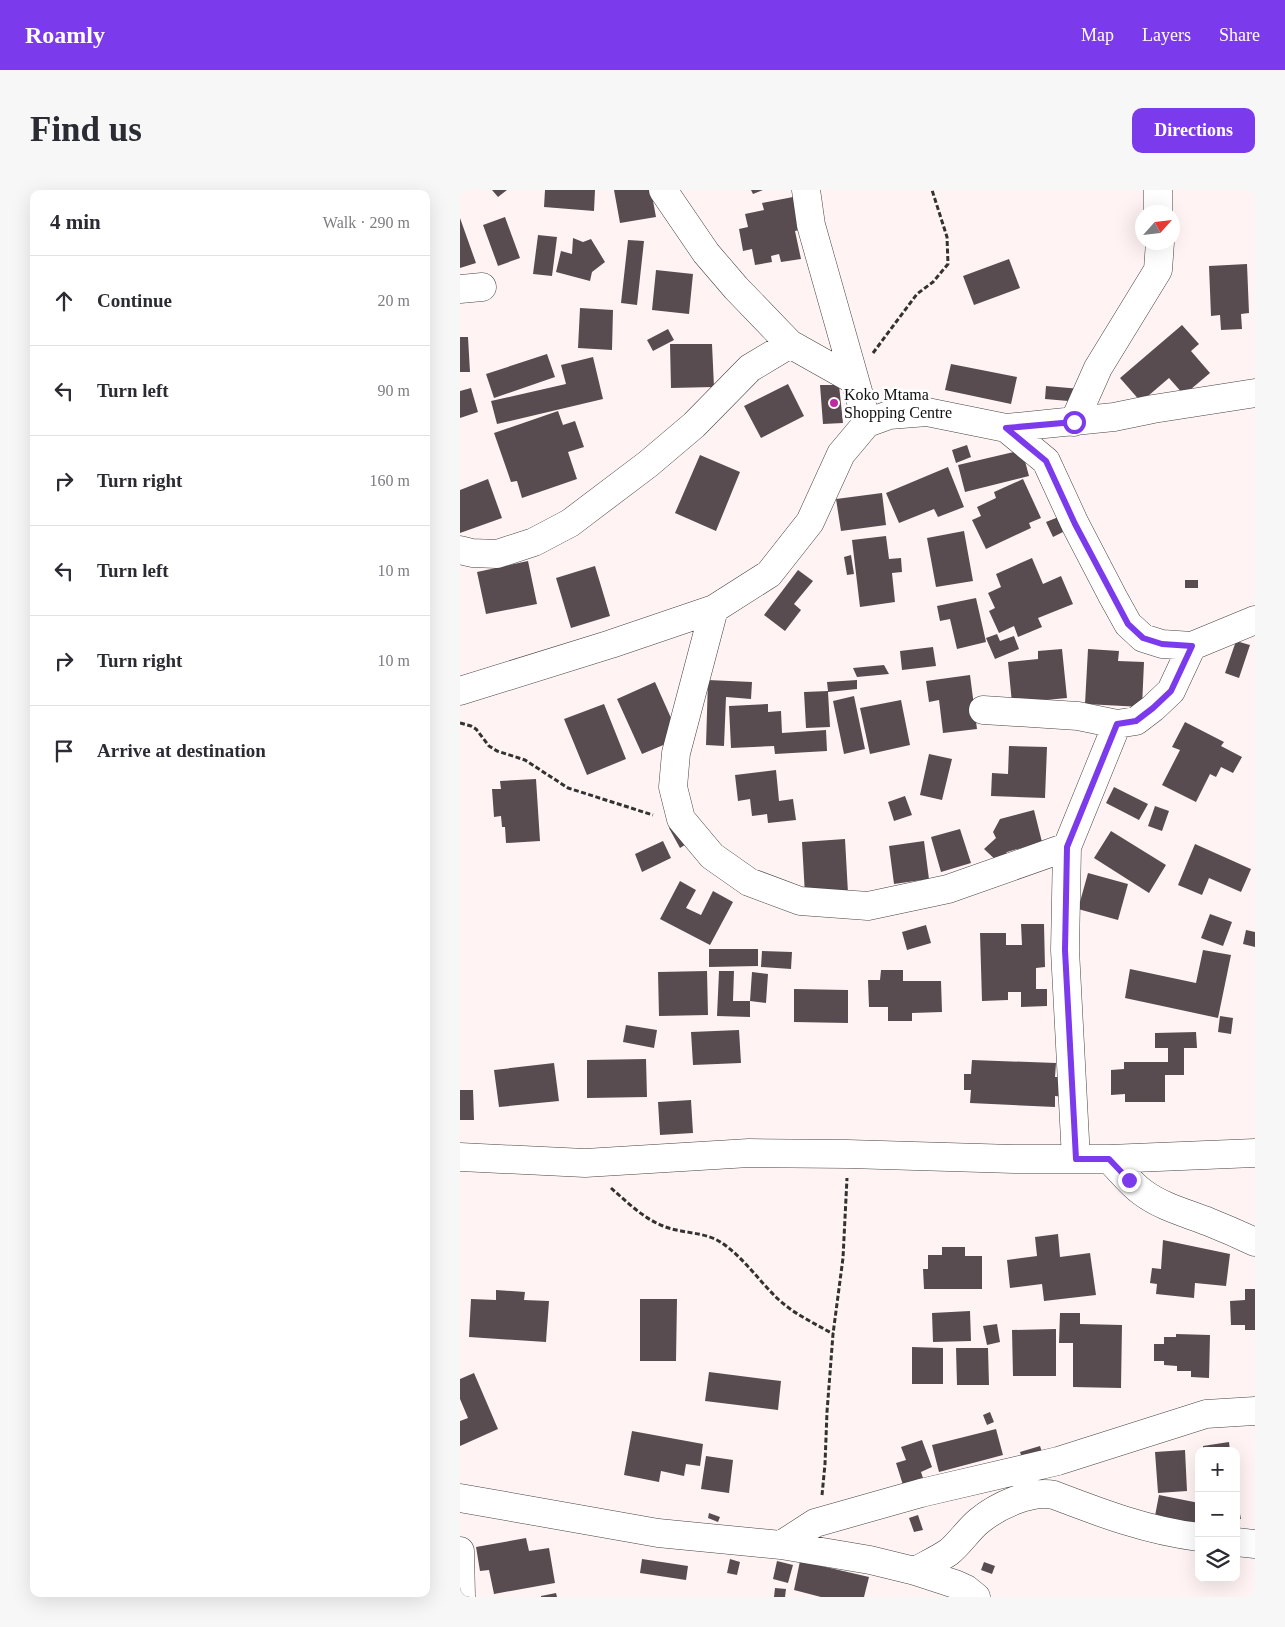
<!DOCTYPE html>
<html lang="en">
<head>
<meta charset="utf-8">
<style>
	:root { --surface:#fff; --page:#f7f7f7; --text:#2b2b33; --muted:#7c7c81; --line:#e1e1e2; --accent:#7c3aed }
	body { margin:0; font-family:"Times New Roman",serif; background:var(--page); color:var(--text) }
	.controls { position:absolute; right:15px; bottom:15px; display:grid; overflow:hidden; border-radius:10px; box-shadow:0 5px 20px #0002 }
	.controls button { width:45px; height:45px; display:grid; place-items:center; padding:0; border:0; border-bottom:1px solid var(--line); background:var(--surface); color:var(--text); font:25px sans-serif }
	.compass { position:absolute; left:675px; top:15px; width:45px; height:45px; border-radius:50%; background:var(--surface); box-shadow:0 5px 20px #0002; rotate:63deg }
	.stop { position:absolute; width:15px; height:15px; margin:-11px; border:4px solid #7c3aed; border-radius:50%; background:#fff }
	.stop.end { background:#7c3aed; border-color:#fff; box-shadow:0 1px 5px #0008 }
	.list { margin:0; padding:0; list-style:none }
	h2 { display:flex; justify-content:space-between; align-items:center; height:65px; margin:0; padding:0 20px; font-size:21px }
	h2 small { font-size:16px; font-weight:400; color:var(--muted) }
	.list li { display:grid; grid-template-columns:32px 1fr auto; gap:15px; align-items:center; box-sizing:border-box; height:90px; padding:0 20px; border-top:1px solid var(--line) }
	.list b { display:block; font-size:19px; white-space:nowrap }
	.list em { font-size:16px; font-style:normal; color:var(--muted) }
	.icon { flex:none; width:28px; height:28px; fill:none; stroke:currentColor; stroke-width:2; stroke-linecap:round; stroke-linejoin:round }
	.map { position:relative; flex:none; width:795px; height:1407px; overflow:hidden; border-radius:10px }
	header { display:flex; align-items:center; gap:30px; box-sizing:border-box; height:70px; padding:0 25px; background:var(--accent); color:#fff }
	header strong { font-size:24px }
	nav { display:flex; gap:28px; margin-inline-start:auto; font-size:18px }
	.intro { display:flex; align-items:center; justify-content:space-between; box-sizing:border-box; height:120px; padding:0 30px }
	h1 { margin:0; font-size:35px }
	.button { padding:12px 22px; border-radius:10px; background:var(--accent); color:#fff; font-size:18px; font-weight:700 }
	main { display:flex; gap:30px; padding:0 30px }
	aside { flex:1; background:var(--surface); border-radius:10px; box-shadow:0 5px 20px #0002 }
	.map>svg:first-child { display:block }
</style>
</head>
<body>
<header>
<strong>Roamly</strong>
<nav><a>Map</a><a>Layers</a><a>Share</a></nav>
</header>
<div class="intro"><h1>Find us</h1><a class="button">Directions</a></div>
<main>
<aside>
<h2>4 min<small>Walk · 290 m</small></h2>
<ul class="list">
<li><svg class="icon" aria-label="ahead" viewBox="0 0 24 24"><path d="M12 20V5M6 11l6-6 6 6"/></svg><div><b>Continue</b></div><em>20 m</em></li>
<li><svg class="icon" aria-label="left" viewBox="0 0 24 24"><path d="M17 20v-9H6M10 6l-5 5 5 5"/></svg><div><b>Turn left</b></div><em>90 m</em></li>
<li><svg class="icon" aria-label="right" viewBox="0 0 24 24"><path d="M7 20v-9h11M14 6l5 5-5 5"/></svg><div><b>Turn right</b></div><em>160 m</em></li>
<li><svg class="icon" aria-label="left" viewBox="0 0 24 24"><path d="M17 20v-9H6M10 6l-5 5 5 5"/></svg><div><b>Turn left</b></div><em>10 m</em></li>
<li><svg class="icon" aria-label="right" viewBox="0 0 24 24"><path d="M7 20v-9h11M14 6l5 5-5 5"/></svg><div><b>Turn right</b></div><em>10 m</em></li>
<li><svg class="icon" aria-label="arrive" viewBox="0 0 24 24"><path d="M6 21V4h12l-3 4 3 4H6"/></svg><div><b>Arrive at destination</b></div></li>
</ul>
</aside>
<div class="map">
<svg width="795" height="1407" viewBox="0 0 795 1407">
	<rect width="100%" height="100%" fill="#fff4f3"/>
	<path fill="#584c51" d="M32,0h15l-9,7z
		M85,0h50l-1,21 -50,-4z
		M154,0h37l5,27 -36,6z
		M291,0h12l-10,4z
		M333,7l6,33 -4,1 6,28 -20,3 -2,-8 -8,2 1,6 -17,3 -3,-16 -9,2 -4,-22 9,-2 -3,-13 19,-4 -2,-7z
		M45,27l15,41 -22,8 -15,-41z
		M0,28l16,45 -16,5z
		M78,45l19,2 -5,39 -19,-2z
		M113,48l10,4 8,-3 14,23 -13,10 -2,9 -34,-9 5,-21 11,3z
		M168,50l16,1 -7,64 -16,-2z
		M549,69l11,29 -46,17 -11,-29z
		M787,74l2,49 -8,1 1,15 -21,1 -1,-15 -9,1 -2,-50z
		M196,80l37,4 -4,40 -37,-4z
		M120,118l33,2 -1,40 -34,-2z
		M722,135l17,19 -8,7 19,22 -26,22 -15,-17 -28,24 -21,-24z
		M208,139l6,11 -21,11 -6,-11z
		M0,147h8l2,35h-10z
		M210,154h42l2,43 -43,1z
		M87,164l8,23 -61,21 -8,-24z
		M133,167l10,42 -106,25 -6,-23 75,-17 -5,-19z
		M491,174l66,13 -6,27 -66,-14z
		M328,194l16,32 -43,22 -17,-32z
		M360,195h19l4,38 -20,1z
		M586,196l35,3 -1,13 -35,-3z
		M11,198l7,24 -18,6v-27z
		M98,221l5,14 12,-4 9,26 -16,5 9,27 -55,19 -5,-17 -6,1 -17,-49z
		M507,255l4,12 -15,6 -4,-13z
		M562,260l7,26 -64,16 -7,-27z
		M240,265l40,17 -24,59 -41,-18z
		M488,277l16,40 -26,10 -4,-8 -35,14 -13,-30z
		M28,289l14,39 -42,15v-43z
		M563,289l18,39 -12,5 2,5 -45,21 -14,-29 9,-4 -4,-9 19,-9 -2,-6z
		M422,303l4,32 -45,6 -5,-32z
		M601,326l6,14 -14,7 -7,-15z
		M504,341l9,50 -37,6 -9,-49z
		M426,346l3,23 12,-1 1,14 -10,1 3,29 -35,5 -8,-67z
		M391,365l3,19 -7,1 -3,-18z
		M572,368l11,26 18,-8 12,28 -35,14 4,9 -24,10 -4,-11 -15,7 -10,-22 6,-3 -7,-15 13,-6 -5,-13z
		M68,371l9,43 -51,10 -9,-42z
		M135,376l15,50 -39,12 -15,-50z
		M338,380l15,11 -19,23 7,6 -16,21 -21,-16z
		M725,390h13v8h-13z
		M516,408l10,44 -29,7 -7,-30 -10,2 -3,-15z
		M537,444l3,7 14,-5 5,13 -24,10 -9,-21z
		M776,451l14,4 -11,33 -14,-5z
		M473,457l3,19 -34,4 -2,-19z
		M602,459l5,49 -55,5 -4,-41 30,-3v-8z
		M628,459l31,2 -1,10 26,1 -2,45 -57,-3z
		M424,475l5,9 -32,3 -4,-9z
		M510,485l7,54 -34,4 -4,-33 -10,2 -3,-21z
		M248,490l44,2 -1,17 -25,-2 -2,49 -18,-1z
		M397,490v9l-29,3 2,35 -24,1 -2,-36 24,-1 -1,-9z
		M195,492l25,56 -38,16 -25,-55z
		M394,506l11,53 -21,5 -11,-53z
		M441,510l9,45 -40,9 -10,-46z
		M144,514l22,55 -39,16 -23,-56z
		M308,514v8l13,-1 1,22 44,-3 1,21 -52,3 -1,-8 -43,2 -2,-42z
		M725,532l39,20 -3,4 21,11 -9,16 -12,-6 -5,10 -6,-3 -14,28 -34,-17 18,-35 -8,-3z
		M549,556l38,1 -2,51 -54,-2 1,-23 16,1z
		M469,564l23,5 -10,41 -22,-5z
		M316,580l3,31 14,-2 3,21 -28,3 -1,-9 -15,2 -2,-17 -12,2 -3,-26z
		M76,589l4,62 -34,2 -1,-16h-3l-1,-11 -7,1 -2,-28h9l-1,-8z
		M654,597l34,17 -9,16 -33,-17z
		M445,606l7,19 -18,6 -6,-19z
		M695,616l14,5 -7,20 -14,-5z
		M574,620l8,32 -35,10 -8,11 -15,-14 12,-11 -3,-6 7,-13z
		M220,632l11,19 -11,7 -11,-20z
		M500,639l11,34 -30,9 -10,-35z
		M651,641l55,34 -17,28 -55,-35z
		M385,649l3,54 -43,2 -3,-53z
		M203,651l8,17 -29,14 -7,-18z
		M464,651l5,38 -35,5 -5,-38z
		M735,654l56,25 -10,23 -32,-14 -7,17 -24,-10z
		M628,683l40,11 -10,36 -40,-11z
		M220,691l16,9 -10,18 15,7 12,-24 20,11 -23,43 -50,-26z
		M750,724l22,8 -9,24 -22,-8z
		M561,734h23l1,43 -9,1v21h11v17l-26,1v-15h-13v8l-26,1 -2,-68h26v12h16z
		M466,735l5,18 -24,7 -5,-18z
		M786,740l9,2v15l-12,-3z
		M249,759h49v17l-49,1z
		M743,760l28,5 -13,63 -93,-20 5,-29 66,14z
		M302,761l30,1 -1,17 -30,-2z
		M421,780h22v11h38l1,31 -30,1v8h-24v-14h-19l-1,-27h12z
		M247,781l1,44 -49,1 -1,-44z
		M259,781h15l-1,30h17v16l-33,-1z
		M292,782l16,2 -2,29 -16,-2z
		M334,799l54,1v33l-54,-1z
		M760,826l13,2 -2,16 -13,-2z
		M166,835l31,5 -3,18 -31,-6z
		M279,840l2,33 -48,2 -2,-33z
		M736,842l1,16h-13v27h-19v27h-40v-8l-14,1v-25l13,-1v-7h44v-14h-13v-15z
		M186,869l1,38 -60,1v-38z
		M512,870l84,3 -1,14h11l-1,20 -10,-1v11l-85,-4 1,-13h-7v-16h7z
		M94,873l5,38 -60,6 -5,-37z
		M0,900h13l1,30h-14z
		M231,910l2,33 -33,2 -2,-33z
		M598,1044l2,23 30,-4 6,42 -52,6 -2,-17 -32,4 -3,-28 30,-4 -2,-19z
		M703,1050l67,14 -4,32 -31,-3 -1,15 -38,-4 1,-10 -7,-1 2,-15 9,1z
		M482,1057h23v9h17v33h-58l-1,-20h5v-14h14z
		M785,1099h10v41h-10v-5h-14l-1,-24 15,-1z
		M36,1100l29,2 -1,8 25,1 -3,41 -77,-5 2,-38 25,1z
		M180,1109h37l-1,62h-36z
		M510,1121l1,30 -38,1 -1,-29z
		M600,1123h20v11l42,1 -1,63 -48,-1v-44h-14z
		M537,1134l3,18 -13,3 -4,-19z
		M596,1139v47h-43l-1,-46z
		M716,1144l34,1 -1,43 -18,-1v-6h-14v-5l-13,-1v-4h-10v-17h10v-7h12z
		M452,1157l31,1v36h-31z
		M496,1158h32l1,37h-32z
		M249,1182l72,9 -3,29 -73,-9z
		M14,1183l24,56 -38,17v-25l8,-3 -8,-19v-20z
		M530,1222l4,10 -7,3 -4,-10z
		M536,1239l7,26 -64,17 -7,-27z
		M172,1241l71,13 -3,22 -14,-2 -2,12 -23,-5 -2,11 -35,-7z
		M462,1250l10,27 -11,5 2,6 -20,7 -7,-22 10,-3 -5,-13z
		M769,1252l1,9h-27v-5z
		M580,1256l3,9 -20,6 -3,-9z
		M725,1260l2,41 -29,2 -3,-41z
		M246,1266l27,4 -4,33 -28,-4z
		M776,1303l5,26h-5z
		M699,1305l40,8 -4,26 -41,-8z
		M249,1323l11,4 -2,5 -10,-4z
		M458,1325l5,15 -9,2 -5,-14z
		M66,1348l3,13 20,-3 6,35 -61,11 -5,-24 -9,1 -4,-24z
		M182,1369l46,7 -2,14 -46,-7z
		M270,1369l10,3 -3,13 -10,-2z
		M317,1371l16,4 -5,18 -15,-4z
		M340,1371l69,16 -5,20h-43l-27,-7z
		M524,1372l11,4 -3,8 -11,-4z
		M315,1398l11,1 -1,8h-11z
		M96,1403l1,4h-16v-1z"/>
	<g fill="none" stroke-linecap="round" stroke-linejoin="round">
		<defs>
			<path id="street" d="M203,0l43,63 30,35 54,56 64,36
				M346,0l5,35 56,198
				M698,0v22
				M0,99l22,-2
				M614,232l24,-54 60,-98 2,-28
				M546,238l40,33 29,63 38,73 15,27 15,14 19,6 30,2 63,-26
				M0,360l12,3 25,1 37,-12 36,-19 78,-59 46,-39 56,-57 40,-24
				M254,419l-38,144 -3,34 8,32 31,37 37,26 51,19 68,5 80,-17 119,-42 50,-123
				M0,501l151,-47 103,-35 55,-35 41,-52 31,-68 26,-31 22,-8 38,-3 79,16 108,-11 39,-8 102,-16
				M523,520l95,6 39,8 19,-3 17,-13 18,-17 21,-45
				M607,657l-2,103 11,209
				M0,967l125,6 164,-10 99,1 166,5h95l146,-6
				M649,969c11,11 21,24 33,33 20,15 44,21 67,30 15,6 31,13 46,20
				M0,1308l198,35 123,12 89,15 45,11 40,13 11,5 10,8
				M776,1352l19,2
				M321,1355l34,-22 106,-30 137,-32 148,-47 49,-3
				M0,1361l1,46
				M455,1381c11,-6 24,-12 34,-19 11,-9 19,-22 30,-31 18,-15 52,-31 75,-26 47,18 94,36 145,42"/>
		</defs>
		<use href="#street" stroke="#434343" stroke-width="29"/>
		<path stroke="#323232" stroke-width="3" stroke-dasharray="5 2.5" stroke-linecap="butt" d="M413,163l44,-59 16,-12 15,-18 -1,-27 -15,-47
			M0,533l11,3 5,3 13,17 8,5 28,9 43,28 85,27
			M151,998c16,14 32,30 52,38 19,8 41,5 59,17 22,15 37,38 56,56 16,15 36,24 55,35
			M362,1305l3,-31 2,-52 6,-78 10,-76 4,-80"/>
		<use href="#street" stroke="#fff" stroke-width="28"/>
	</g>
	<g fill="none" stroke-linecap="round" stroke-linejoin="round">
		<path stroke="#7c3aed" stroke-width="6" d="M614,232l-68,6 40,33 29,63 53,100 15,14 19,6 30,2 -21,45 -18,17 -17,13 -19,3 -50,123 -2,103 11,209h33l20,21"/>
	</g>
	<circle fill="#bd2b9e" stroke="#fff" stroke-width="2" cx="374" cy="213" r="5"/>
	<g text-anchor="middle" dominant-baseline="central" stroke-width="5" stroke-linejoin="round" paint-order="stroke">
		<g font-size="16" fill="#101010" stroke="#fff" text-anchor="start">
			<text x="384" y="204">Koko Mtama<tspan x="384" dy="18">Shopping Centre</tspan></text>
		</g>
	</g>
</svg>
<div class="controls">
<button>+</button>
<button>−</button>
<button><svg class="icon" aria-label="layers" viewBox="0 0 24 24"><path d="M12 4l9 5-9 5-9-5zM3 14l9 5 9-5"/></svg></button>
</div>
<svg class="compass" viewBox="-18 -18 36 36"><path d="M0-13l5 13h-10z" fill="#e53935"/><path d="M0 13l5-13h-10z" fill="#7c7c81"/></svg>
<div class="stop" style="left:614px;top:232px"></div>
<div class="stop end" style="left:669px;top:990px"></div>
</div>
</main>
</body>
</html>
